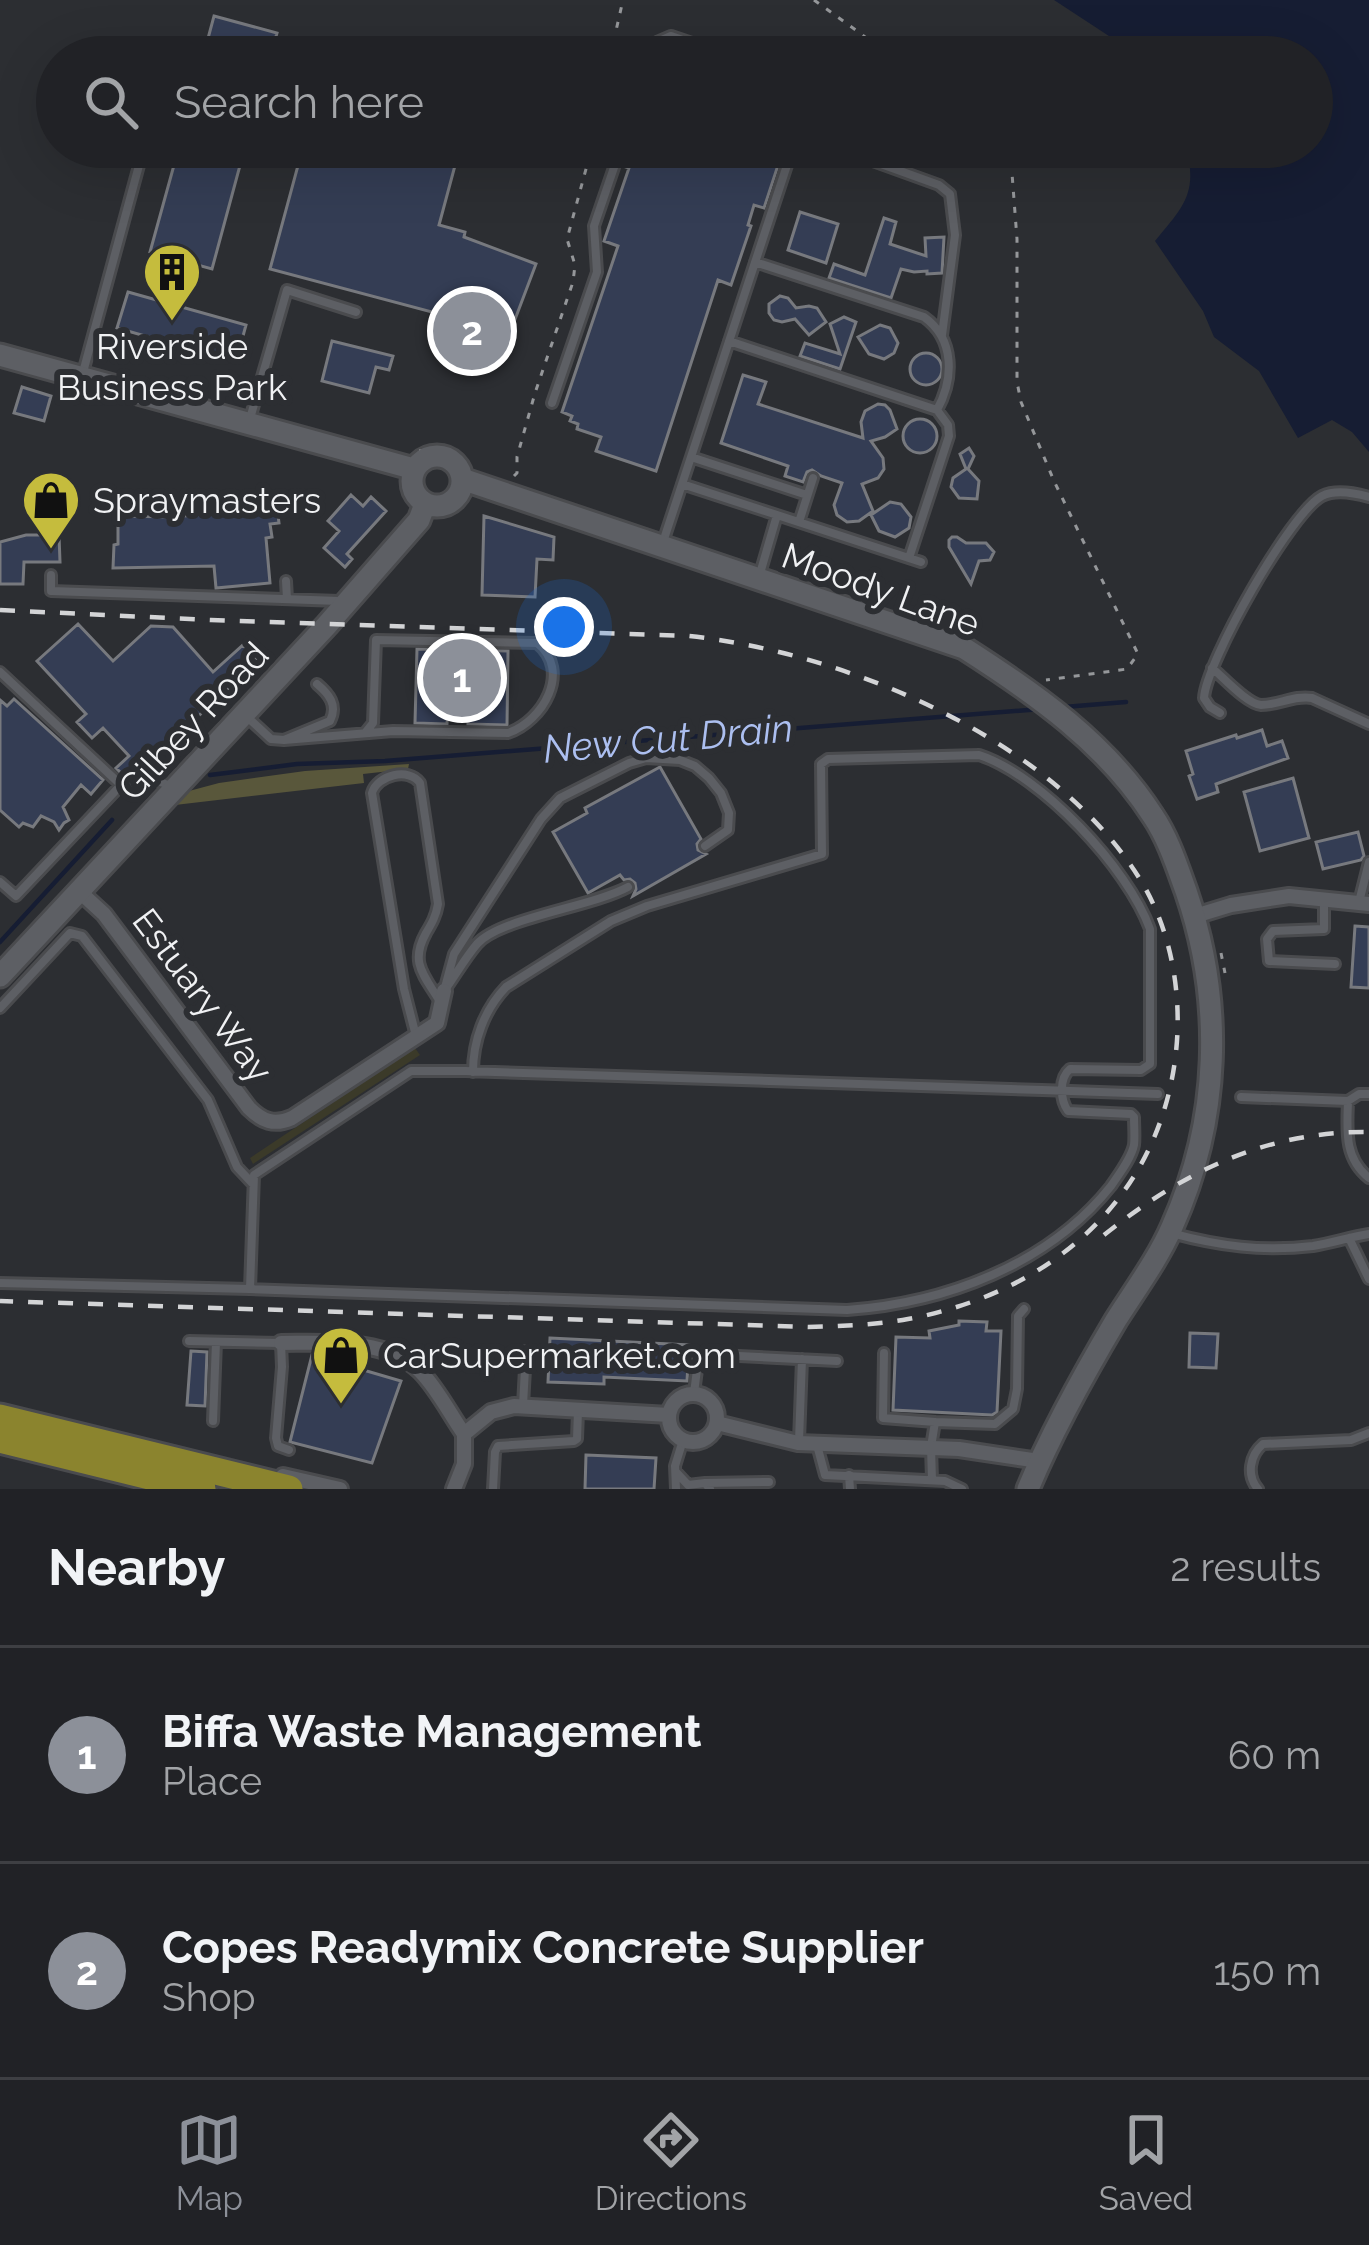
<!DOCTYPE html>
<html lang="en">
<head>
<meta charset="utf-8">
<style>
	:root { --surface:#212226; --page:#292a2e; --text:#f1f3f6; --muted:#a2a4a7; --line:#3e3f43; --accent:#8c9099 }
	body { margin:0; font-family:Raleway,sans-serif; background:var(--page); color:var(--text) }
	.you { position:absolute; left:564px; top:627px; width:42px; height:42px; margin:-30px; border:9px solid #fff; border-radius:50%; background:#1a73e8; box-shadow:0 0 0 18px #1a73e833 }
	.badge { display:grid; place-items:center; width:78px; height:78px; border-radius:50%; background:var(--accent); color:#fff; font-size:39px; font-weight:700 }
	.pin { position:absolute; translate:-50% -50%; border:6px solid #fff; box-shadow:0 3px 12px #0006 }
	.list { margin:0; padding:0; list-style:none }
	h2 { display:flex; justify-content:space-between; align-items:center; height:156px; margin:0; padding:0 48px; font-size:51px }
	h2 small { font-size:39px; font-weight:400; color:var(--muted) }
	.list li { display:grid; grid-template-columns:78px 1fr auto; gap:36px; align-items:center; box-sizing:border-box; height:216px; padding:0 48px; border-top:3px solid var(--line) }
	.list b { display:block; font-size:45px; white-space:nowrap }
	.list p { margin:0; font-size:39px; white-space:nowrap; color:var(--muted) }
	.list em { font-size:39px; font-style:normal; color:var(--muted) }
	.icon { flex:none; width:66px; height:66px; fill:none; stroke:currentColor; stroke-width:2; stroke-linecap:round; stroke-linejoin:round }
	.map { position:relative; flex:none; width:1369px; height:1489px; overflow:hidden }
	.search { position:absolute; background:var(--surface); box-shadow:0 12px 48px #0002; left:36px; right:36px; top:36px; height:132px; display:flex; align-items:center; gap:30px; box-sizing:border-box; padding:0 42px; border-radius:66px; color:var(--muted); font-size:45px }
	.sheet { height:588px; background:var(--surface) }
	nav { display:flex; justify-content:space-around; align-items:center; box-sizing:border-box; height:168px; border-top:3px solid var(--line); background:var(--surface); font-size:33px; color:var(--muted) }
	nav a { display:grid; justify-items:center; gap:6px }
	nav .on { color:var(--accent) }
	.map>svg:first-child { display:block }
</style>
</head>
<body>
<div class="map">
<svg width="1369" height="1489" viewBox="0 0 1369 1489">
	<rect width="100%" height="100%" fill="#2c2e32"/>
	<path fill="#3b3a29" d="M415,1048l5,7 -167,109 -3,-6z"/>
	<path fill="#59573b" d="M409,764l-1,5 -45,5 1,9 -189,22 14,-14 30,-8 86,-12z"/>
	<path fill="#161d33" d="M1054,0h315v452l-17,-20 -20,-12 -34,18 -39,-67 -45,-34 -11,-26 -48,-70c29,-35 43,-48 31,-94h126v-90h-171z"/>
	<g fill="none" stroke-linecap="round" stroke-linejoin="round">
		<path stroke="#161d33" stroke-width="4.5" d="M1064,707l62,-5
			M210,775l87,-11 88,-3 656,-52
			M0,942l112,-122"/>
	</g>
	<path fill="#343d54" stroke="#77797e" stroke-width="3" d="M214,16l63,17 -7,24h-67z
		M179,147h66l-33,122 -62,-17z
		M303,147h157l-21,78 26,7 -1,5 72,27 -22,58 -66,-25 -5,18 -173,-46z
		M629,147h155l-20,61 -10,-3 -6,20 3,1 -20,59 -13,-5 -62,191 -60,-20 5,-14 -24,-8 1,-5 -8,-3 2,-5 -10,-4 56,-166 -14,-5 25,-73 -6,-2z
		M800,212l38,12 -12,39 -38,-13z
		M884,218l12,4 -6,22 36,12 -1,-18 19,-1 -2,36 -15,1v-3l-13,1 -13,-3 -10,29 -62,-20 5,-14 31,11z
		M128,292l118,33 -10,37 -119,-34z
		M780,296l8,2 8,10 13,-2 8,2 9,14 -17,13 -14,-16 -13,3 -8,-2 -5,-7v-9z
		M844,317l12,5 -16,47 -40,-13 5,-13 35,11 -10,-30z
		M880,325l10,3 8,15 -4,10 -10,6 -15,-5 -11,-17z
		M332,341l61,15 -4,14 -13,-3 -7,26 -47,-12z
		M910 369a16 16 0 1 1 32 0a16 16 0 1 1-32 0Z
		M743,375l23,7 -8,22 105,34 -2,-16 4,-11 13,-7 7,1 5,5 7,19 -12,8 -14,4 12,17 1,11 -6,9 -16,6 11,27 -14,10 -12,1 -10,-7 -3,-10 8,-22 -21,-7 -9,-6 -5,2 -4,10 -18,-6 3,-10 -67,-23z
		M22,387l29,9 -7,25 -30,-8z
		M903 436a17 17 0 1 1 34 0a17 17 0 1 1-34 0Z
		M969,448l5,8 -6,13 11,12 -2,18 -18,-1 -8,-11 2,-9 13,-9 -6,-15z
		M351,495l12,11 8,-9 15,14 -39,43 5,5 -7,8 -21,-19 15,-17 -11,-10z
		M890,502l11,2 10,13 -2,11 -14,9 -16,-6 -8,-16z
		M277,507l2,16 -9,1 2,13 -6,1 4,45 -54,5 -2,-22 -101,2 1,-23 4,-1v-28l56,1z
		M484,516l70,21 -1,23 -16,-1 -2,38 -53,-2z
		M26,535h33l1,27h-36l-1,22h-23v-42z
		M952,537h5l9,6h20l8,9 -4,8 -11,1 -8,23 -22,-37v-7z
		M78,624l35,37 38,-35 22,1 40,45 30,-27 15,17 -117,106 -1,-2 -7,6 -10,3 -7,-7 13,-12 -26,-28 -11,10 -15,-16 9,-8 -49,-53z
		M417,649l91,2 -1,74 -39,-1 1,-17h-21l-1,17 -32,-1z
		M14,699l89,81 -12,14 -10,-9 -18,22 6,13 -5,3 -5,7 -5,-8 -13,-6 -8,11 -10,-4 -4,4 -19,-17v-110l7,6z
		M1262,730l5,16 15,-5 6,17 -72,26 2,8 -21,7 -8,-23 4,-2 -7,-23 50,-16 1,3z
		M660,767l41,72 -4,5 1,6 8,4 -73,42 3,-7 -1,-6 -5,-4 -6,1 -4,-5 -32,18 -35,-61 34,-19 -2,-5z
		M1293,778l16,60 -49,13 -16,-59z
		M1358,832l6,24 -3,4 -38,9 -7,-27z
		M1355,926l14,1v61l-18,-1z
		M959,1321l28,1 -1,9h15l-4,81 -5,3 -99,-5 3,-73 34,1 -1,-7 30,-6z
		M1190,1333l28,1 -2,34 -27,-1z
		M550,1338l139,7 -2,36 -83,-4v7l-56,-2z
		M191,1351l16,1 -2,54 -18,-1z
		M312,1355l89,26 -29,82 -82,-21z
		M586,1455l70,3 -2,31h-69z"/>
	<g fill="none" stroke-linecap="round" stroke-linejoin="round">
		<defs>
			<path id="lane" d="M652,57l5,-15 14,-6 62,21
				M789,161l34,-13 22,3 94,34 11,9 5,41 -13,100
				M755,262l169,55c31,22 30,62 13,93l11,15 1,11 -40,122
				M729,341l208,69
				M82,376l62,-229
				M552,403l45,-131 -3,-46 27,-79
				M249,422l38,-132 69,22
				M691,457l116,38
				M682,484l239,78
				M799,522l14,-44
				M662,545l131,-398
				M51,575v16l288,10
				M759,577l18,-62
				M286,581l1,18
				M1212,668c11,9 35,36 49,37 18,0 33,-10 51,-7l57,26
				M0,672l121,113
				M1220,713l-10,-6 -6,-9c2,-36 87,-186 118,-202 14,-7 33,-3 47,1
				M245,715l26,24 13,1 46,-19c8,-16 -1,-27 -13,-37
				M284,740l109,-9 115,2c35,-12 64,-62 29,-90l-161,-3 -3,83 -8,10
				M0,882l16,14 105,-111c18,-8 31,-8 49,1
				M628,887c-37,20 -128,31 -151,57 -12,14 -22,32 -33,47l10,-37 87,-135 19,-21 69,-35 17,-5 34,2 15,6 14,12 12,15 8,20 -1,17 -23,16
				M1324,899v30l-51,2 -6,8 2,22 66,3
				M1359,902l10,-40
				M0,1008l70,-75 12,3 126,164 29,67 15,16
				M416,1036l-12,-47 -32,-196c5,-18 37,-26 48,-10l18,121c-2,12 -6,19 -12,29 -16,29 -3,41 13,67
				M473,1072c0,-31 11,-62 33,-85l105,-66 36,-15 175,-52 -1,-90 7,-5 151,-4c62,20 149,113 171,174v135l-9,6 -71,-1c-11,9 -10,31 -2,42l63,3 3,3c0,9 1,20 0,28 -3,14 -15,29 -23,41 -63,79 -166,117 -264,124l-597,-21 4,-114 157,-104h54l577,19 116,4
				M1241,1097l107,4 11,-7h10
				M1348,1101c-1,30 -4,57 21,77
				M1171,1233c48,13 92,19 142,13 19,-3 37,-9 56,-12
				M1349,1238l20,41
				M0,1283l250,6
				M189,1341l92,2 1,24 -6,71 2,8 11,4
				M884,1353l-1,65 52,4 -4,25 1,33
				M694,1393l5,-39 138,7
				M523,1405l3,-54
				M213,1421l3,-79
				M935,1422l60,2 18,-15 4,-20 1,-73 6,-7
				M799,1441l3,-82
				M817,1445l8,30 120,6 17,8
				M676,1472l12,13 17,-2 5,6
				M849,1475l1,14
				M705,1483l64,-1
				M493,1489l2,-37 3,-6 76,-5 3,-2 1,-28
				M676,1489l-1,-23 8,-26
				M1258,1489c-12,-14 -8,-34 5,-45l88,-4 18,-7"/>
			<path id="street" d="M80,892l24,22 145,194c13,13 25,18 43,10l145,-95 7,-32
				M1195,916l36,-11 58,-9 80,8
				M281,1343c43,0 106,-5 139,28 17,17 30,43 44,63
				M669 1418a24 24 0 1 1 48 0a24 24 0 1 1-48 0Z
				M717,1423l81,20 161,6 80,12
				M283,1476l57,13
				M454,1489l10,-25v-30l27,-22 23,-6 155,9"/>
			<path id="secondary" d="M0,355l414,114
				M412 481a25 25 0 1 1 50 0a25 25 0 1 1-50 0Z
				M462,479l502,169c72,46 142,95 189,168 15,22 24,50 33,75 38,111 34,229 -14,336 -14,32 -37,63 -56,93 -32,54 -64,111 -88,169
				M0,976l327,-351 92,-105 6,-16"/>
			<path id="highway" d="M0,1418l289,71
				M0,1439l202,50"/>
		</defs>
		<use href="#lane" stroke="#4a4b4e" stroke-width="14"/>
		<use href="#street" stroke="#4a4b4e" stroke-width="20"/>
		<use href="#secondary" stroke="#4a4b4e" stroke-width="27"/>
		<use href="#highway" stroke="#4a4b4e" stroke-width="33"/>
		<path stroke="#95979a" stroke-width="3" stroke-dasharray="6 9" stroke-linecap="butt" d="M814,0l79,57
			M610,57l13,-57
			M1010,147l7,92v143l4,20 33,79 84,173 -11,15 -81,11
			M419,451h24l18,9
			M514,476l3,-3v-16l18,-64 38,-111 2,-17 -8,-26 25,-92
			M1221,953l4,20"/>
		<use href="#lane" stroke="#5d5f64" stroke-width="8"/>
		<use href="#street" stroke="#5d5f64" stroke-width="14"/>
		<use href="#secondary" stroke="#5d5f64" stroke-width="21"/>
		<use href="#highway" stroke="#8b842e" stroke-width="27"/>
		<path stroke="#d3d4d6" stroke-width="4.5" stroke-dasharray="15 15" stroke-linecap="butt" d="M0,610l211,10 478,16c160,17 371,106 455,250 28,49 38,110 32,166 -16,148 -127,241 -268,267 -33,6 -66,7 -100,8l-808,-26
			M1104,1235c79,-63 162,-104 265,-103"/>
	</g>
	<defs>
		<symbol id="building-pin" viewBox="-11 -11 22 30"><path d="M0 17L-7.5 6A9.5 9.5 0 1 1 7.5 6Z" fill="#c5bc3d" stroke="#2c2e32"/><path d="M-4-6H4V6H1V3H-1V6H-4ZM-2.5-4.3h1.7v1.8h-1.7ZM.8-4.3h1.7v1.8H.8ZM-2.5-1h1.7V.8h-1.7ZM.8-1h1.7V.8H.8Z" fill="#111"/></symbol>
		<symbol id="shop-pin" viewBox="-11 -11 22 30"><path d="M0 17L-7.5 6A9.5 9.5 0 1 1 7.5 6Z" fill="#c5bc3d" stroke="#2c2e32"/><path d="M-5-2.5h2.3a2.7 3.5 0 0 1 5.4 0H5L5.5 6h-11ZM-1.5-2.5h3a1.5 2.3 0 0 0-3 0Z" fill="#111"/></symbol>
	</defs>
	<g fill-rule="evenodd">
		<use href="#building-pin" x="139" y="239" width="66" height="90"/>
		<use href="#shop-pin" x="18" y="467" width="66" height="90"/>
		<use href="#shop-pin" x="308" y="1322" width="66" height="90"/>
	</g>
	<g text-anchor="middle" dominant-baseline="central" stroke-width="12" stroke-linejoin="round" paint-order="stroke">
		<g font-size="36" fill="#f0f1f3" stroke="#2c2e32" text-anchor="start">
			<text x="172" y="346" text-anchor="middle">Riverside<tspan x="172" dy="41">Business Park</tspan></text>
			<text x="93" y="500">Spraymasters</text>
			<text x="383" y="1355">CarSupermarket.com</text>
		</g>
		<g font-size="36" fill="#f0f1f3" stroke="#2c2e32">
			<text transform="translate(881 589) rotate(20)">Moody Lane</text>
			<text transform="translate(193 721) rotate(-47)">Gilbey Road</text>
			<text transform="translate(203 995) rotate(53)">Estuary Way</text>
		</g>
		<g font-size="39" font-style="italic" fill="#acbff0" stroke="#2c2e32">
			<text transform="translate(668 738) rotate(-5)">New Cut Drain</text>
		</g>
	</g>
</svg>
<div class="you"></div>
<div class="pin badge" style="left:462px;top:678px">1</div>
<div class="pin badge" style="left:472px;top:331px">2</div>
<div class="search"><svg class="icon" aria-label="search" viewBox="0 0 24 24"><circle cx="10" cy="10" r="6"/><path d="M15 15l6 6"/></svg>Search here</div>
</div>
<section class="sheet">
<h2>Nearby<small>2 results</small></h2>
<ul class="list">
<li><span class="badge">1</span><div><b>Biffa Waste Management</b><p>Place</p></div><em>60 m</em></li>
<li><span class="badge">2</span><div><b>Copes Readymix Concrete Supplier</b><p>Shop</p></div><em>150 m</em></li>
</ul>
</section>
<nav>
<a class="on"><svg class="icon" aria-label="map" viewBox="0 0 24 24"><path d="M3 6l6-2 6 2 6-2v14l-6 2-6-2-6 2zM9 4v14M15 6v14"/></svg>Map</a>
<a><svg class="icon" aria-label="directions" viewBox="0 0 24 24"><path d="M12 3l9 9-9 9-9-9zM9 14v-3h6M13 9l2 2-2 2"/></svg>Directions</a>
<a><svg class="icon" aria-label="saved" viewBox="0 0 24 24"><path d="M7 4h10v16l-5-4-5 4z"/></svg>Saved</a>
</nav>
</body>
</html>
